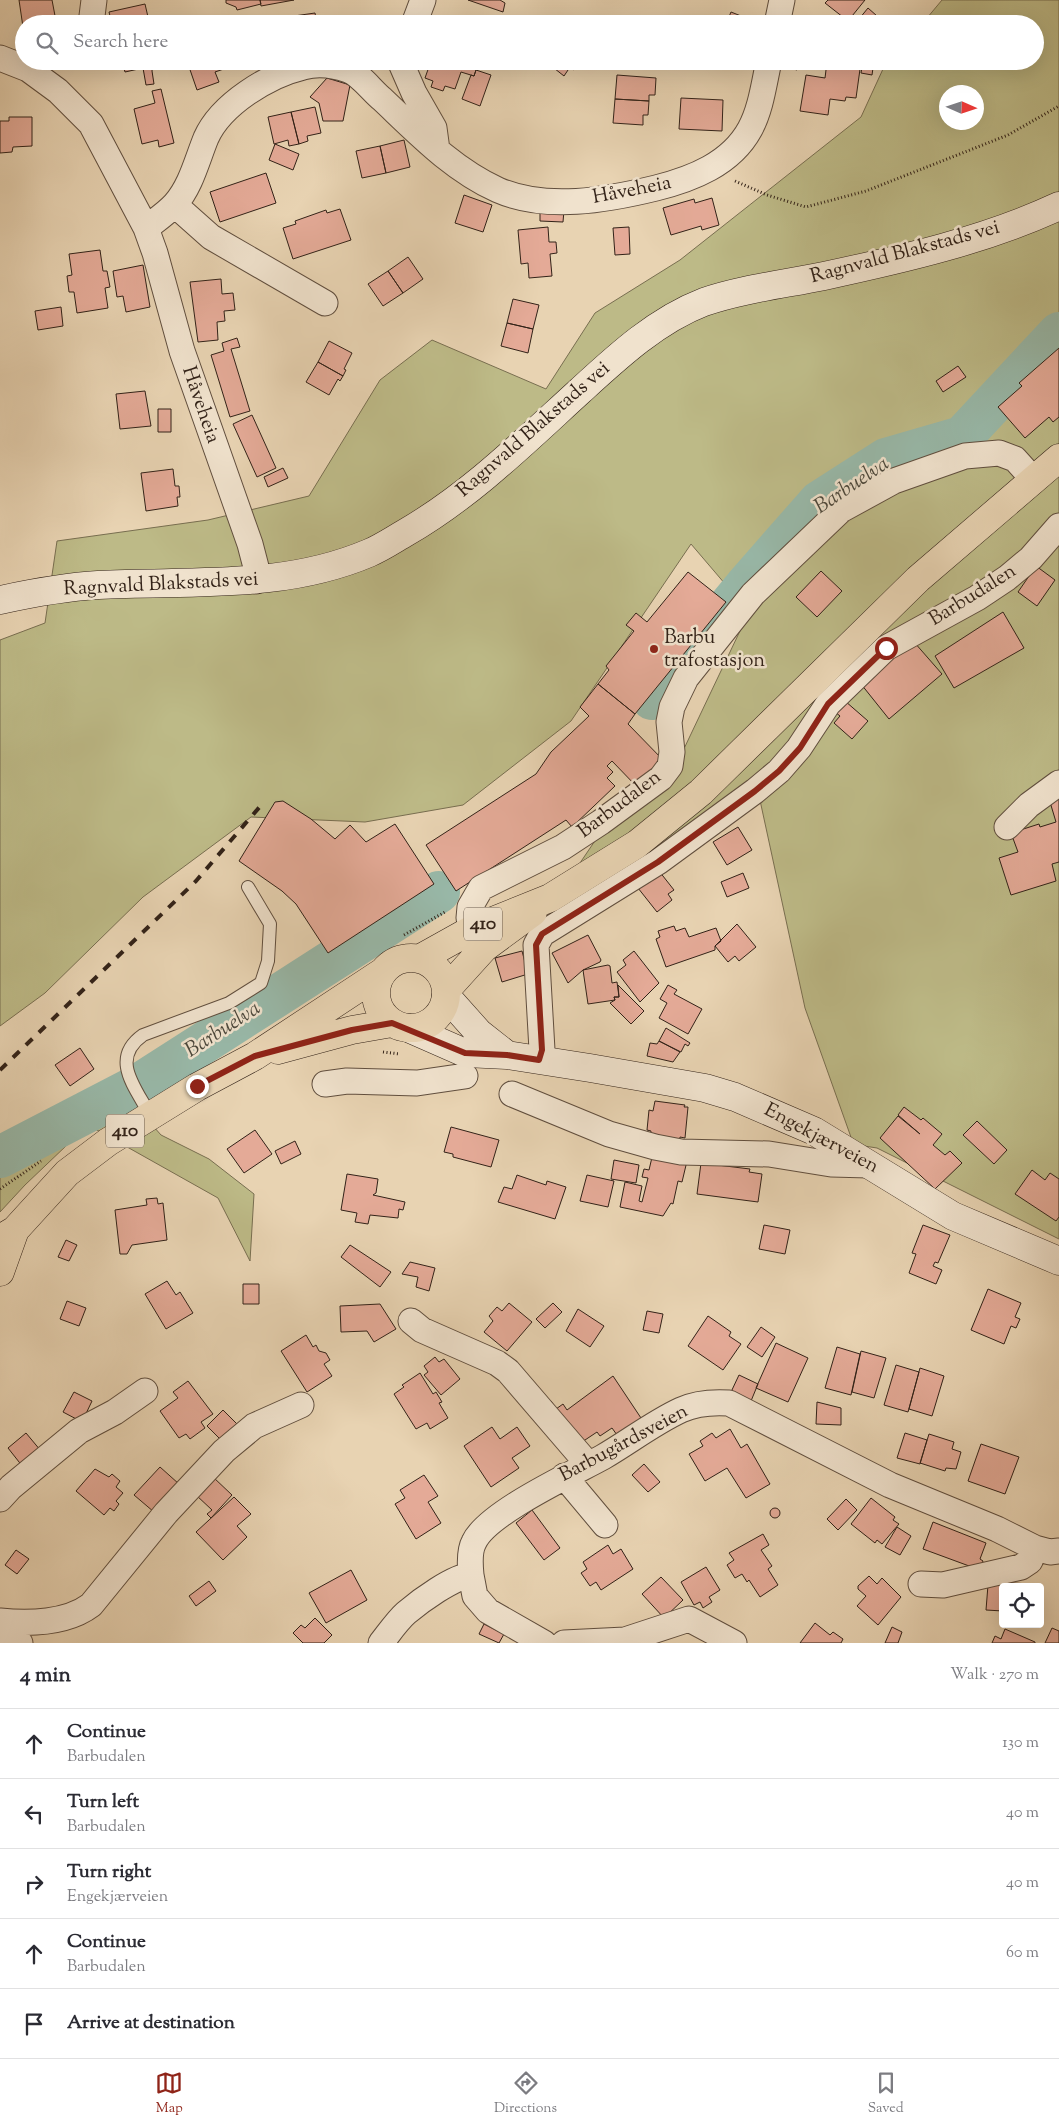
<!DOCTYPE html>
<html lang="en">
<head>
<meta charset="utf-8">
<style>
	:root { --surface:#fff; --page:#f2f2f3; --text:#2b2b33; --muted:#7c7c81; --line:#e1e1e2; --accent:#8f2418 }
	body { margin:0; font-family:"Sorts Mill Goudy",serif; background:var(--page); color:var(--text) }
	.controls { position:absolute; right:15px; bottom:15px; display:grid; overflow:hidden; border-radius:5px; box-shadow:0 5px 20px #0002 }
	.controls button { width:45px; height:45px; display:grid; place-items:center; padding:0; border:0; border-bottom:1px solid var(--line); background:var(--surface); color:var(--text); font:25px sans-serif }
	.compass { position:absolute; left:939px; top:85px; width:45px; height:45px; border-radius:50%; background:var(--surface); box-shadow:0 5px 20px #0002; rotate:93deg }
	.stop { position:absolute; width:15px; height:15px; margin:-11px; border:4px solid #8f2418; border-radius:50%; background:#fff }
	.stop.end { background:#8f2418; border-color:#fff; box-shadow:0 1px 5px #0008 }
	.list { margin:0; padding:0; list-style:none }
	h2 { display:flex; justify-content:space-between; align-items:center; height:65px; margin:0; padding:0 20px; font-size:21px }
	h2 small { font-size:16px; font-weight:400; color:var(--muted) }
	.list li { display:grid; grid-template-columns:32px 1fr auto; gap:15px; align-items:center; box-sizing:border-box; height:70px; padding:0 20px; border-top:1px solid var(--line) }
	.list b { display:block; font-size:19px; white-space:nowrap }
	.list p { margin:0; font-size:16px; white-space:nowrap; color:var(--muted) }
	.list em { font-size:16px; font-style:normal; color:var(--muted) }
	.icon { flex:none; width:28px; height:28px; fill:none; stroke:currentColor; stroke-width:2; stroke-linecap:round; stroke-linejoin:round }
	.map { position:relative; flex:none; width:1059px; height:1643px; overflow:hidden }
	.search { position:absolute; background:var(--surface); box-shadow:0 5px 20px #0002; left:15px; right:15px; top:15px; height:55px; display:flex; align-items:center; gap:12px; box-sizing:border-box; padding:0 18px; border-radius:28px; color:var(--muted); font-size:19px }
	.sheet { height:415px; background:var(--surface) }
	nav { display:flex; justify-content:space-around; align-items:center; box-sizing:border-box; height:70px; border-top:1px solid var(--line); background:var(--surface); font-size:14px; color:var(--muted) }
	nav a { display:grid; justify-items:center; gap:2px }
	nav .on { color:var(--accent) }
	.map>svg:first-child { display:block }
</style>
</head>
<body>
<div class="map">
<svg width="1059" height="1643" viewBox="0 0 1059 1643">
	<rect width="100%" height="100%" fill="#e8d3b2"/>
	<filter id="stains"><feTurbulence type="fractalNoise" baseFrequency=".004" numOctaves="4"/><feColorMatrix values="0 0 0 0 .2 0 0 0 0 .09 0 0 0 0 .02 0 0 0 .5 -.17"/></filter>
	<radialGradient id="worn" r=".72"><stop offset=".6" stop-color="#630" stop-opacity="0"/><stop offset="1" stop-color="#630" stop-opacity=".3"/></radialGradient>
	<path fill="#bdba87" stroke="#786e50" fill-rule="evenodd" d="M942,0h117v1239l-182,-91 -32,-5 7,-3 -47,-132 -47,-217 -122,70 -71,68 -10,-29 54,-80 72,-65 68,-143 -58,-68 -120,177 -108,84 -98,17 -114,-5 -108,80 -98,96 -45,33v-386l45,-17 12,-82 151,-21 101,-24 71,-116 52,-40 114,49 49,-76 85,-53 181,-143 22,-48 7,-8h145v-37h-113zM946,92h30v30h-30z
		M116,1084l45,51 48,24 45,35 -4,67 -32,-63 -130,-73 -63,60 -25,27v-60l28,-24z"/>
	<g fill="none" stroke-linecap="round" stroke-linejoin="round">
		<path stroke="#98b8a8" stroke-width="42" d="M652,699l95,-115 72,-82 67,-43 76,-22 97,-104
			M0,1157l135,-70 304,-195"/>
	</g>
	<path fill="#e4aa97" stroke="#322218" d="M19,0h33l4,21 -32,3 -1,3z
		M226,0h34l1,4 -24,6 -1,-3 -10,-4z
		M260,0h34l-33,6z
		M468,0h32l5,3 -2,9z
		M828,0h37l-17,21 -23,-18z
		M145,4l3,13 6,-1 2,8h-44l-3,-12z
		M868,8l18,16h-31z
		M731,12l25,10 -1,2h-29z
		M315,13l2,11h-29l-1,-7z
		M287,17l1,7h-29l-1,-3z
		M122,61h31l-1,10 2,13 -8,1 -3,-17 -18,4z
		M187,61h56l1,1 -29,10 4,10 -22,8z
		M431,61h48l-5,15 -13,-4 -6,17 -10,-3 -2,5 -12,-4 2,-6 -8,-3z
		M545,61h35l-6,9 -4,-3 -6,9z
		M788,61h13l1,3 -5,6 -7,-2z
		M838,61l23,1 -5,36 -10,-1 -1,4 -15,-2 -2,16 -28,-4 6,-36 19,3 2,-16 10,1z
		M863,61h11l-2,14 -11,-2z
		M476,70l15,5 -11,31 -18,-7 9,-24 3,1z
		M617,75l39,3 -1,17h-6v6l-34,-2z
		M327,78l23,7 -7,36h-20l-4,-18 -9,-6z
		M161,89l13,54 -15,4 -1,-7 -16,4 -8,-35 21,-6 -3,-12z
		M681,98l42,2 -1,31 -43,-2z
		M615,99l34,2 -1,14h-5v10l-30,-2z
		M315,107l6,26 -14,3 1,5 -9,3 -8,-32z
		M291,112l8,32 -10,2 -1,-6 -14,4 -6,-27z
		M9,117h23v29l-19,1 -1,5 -12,1v-32h9z
		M404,140l6,27 -24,6 -6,-27z
		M275,144l24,10 -6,16 -24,-10z
		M380,146l6,27 -24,5 -6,-27z
		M266,173l10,30 -56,19 -10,-30z
		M464,195l28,10 -9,27 -28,-9z
		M712,198l7,27 -17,5 -1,-4 -30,9 -8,-27 31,-9 1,4z
		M340,209l11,31 -58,19 -10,-31 13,-4 -1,-3 31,-11 1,3z
		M540,210h24l-1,12 -23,-1z
		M548,227l1,15h7l1,11 -7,1 2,22 -23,2 -1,-15 -7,1 -3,-34z
		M629,227l1,27 -15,1 -2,-27z
		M100,250l3,21h4l3,16 -5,1 3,20 -31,5 -3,-21h-5l-2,-16 5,-1 -3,-21z
		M408,257l15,22 -20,14 -15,-22z
		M143,265l7,42 -24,5 -3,-16 -6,1 -4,-26z
		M388,271l15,22 -20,13 -15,-22z
		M221,279l1,15 11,-1 2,17 -11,1 1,10 -8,1 1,18 -20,2 -8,-60z
		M513,299l26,6 -6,24 -26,-6z
		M61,307l2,19 -25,4 -3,-19z
		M507,323l26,6 -5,24 -27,-7z
		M237,338l3,9 -9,2 19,62 -20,6 -19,-62 13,-4 -2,-8z
		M329,341l23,12 -8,16 2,1 -3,6 -25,-14z
		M1059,348v69l-6,5 -4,-5 -24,21 -27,-31 24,-21 -3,-3z
		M318,362l25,14 -3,5 -2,-2 -9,16 -23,-13z
		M958,366l8,11 -23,15 -7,-11z
		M145,391l6,35 -31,3 -4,-35z
		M158,409h13v23h-13z
		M252,415l24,53 -19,9 -24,-53z
		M283,468l5,10 -20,9 -4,-10z
		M173,469l2,17h4l1,11h-3l1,9 -32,5 -5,-38z
		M1036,566l19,14 -18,26 -19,-14z
		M821,571l21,20 -25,26 -21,-20z
		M688,572l38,30 -91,112 -37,-30 11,-14 -3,-4 28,-35 -8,-6 10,-12 11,9z
		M1003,612l21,36 -70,40 -19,-32z
		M914,642l28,32 -53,45 -28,-35 41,-35z
		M598,684l37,30 -7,10 37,38 -27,26 -26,-27 -5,5 6,6 -6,6 8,8 -43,41 -6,-7 -110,71 -30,-46 110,-71 15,-22 38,-36 -9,-9z
		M845,701l23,20 -16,18 -18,-16 6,-7 -5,-4z
		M1059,799v63l-7,2 4,17 -45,14 -12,-37 19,-6 -7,-19 28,-9 1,3 16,-5 -6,-20z
		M283,801l28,18 24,20 15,-14 16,17 29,-18 39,60 -106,69 -32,-49 -14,-13 -43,-30 36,-59z
		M738,827l14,23 -25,15 -14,-23z
		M659,871l15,19 -6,4 4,6 -15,12 -19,-24z
		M743,873l6,15 -22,9 -6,-15z
		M737,924l19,23 -17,14 -4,-5 -7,6 -13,-16z
		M674,926l2,5 9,-3 4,9 27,-9 5,13 -6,5v4l-49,17 -10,-28 4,-2 -2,-6z
		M588,935l13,25 -1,2 -17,8 -15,13 -16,-30z
		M522,951l6,23 -26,8 -7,-24z
		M634,951l25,32 -19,19 -23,-30 9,-7 -3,-5z
		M608,965l2,1 2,17 5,-1 2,15h-5l1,3 -27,4 -5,-34z
		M618,985l26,26 -13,13 -21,-21 5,-3 -1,-3h5z
		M668,985l9,5 -3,4 28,15 -14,25 -29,-16 8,-15 -7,-4z
		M666,1028l24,15 -2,3 -3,-2 -4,8 -22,-11z
		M659,1041l21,11 -7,10 -26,-6 3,-13 7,1z
		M80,1048l14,21 -24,17 -15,-21z
		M655,1101l30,4 -1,2h4l-3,31 -5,-1 -1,8 -30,-4 2,-10 -4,-1 2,-20 4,1z
		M904,1107l17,13 2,-2 19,16 -9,11 12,10 5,-4 12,12 -27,26 -55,-51 18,-22 22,18 -22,-19z
		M977,1121l30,29 -13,14 -31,-29z
		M451,1127l48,13 -8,27 -38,-10v-3l-9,-2z
		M255,1130l17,24 -28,19 -17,-24z
		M295,1141l6,13 -20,10 -6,-13z
		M653,1153l34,8 -5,21 -4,-1 -5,23 -2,-1 -8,13 -43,-9 5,-25 17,4 -3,15 3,1 6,-24 -6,-1 2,-8 5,1z
		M614,1160l25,5 -3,18 -25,-4z
		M701,1163l49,6 -1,3 13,2 -4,28 -61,-8z
		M1032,1170l13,10 5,-7 9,6v38l-3,4 -41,-27z
		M347,1174l31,5 -2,14 -3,2 32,7 -2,8 -4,-1 -1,9 -28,-3 -2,9 -13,-2 2,-9 -16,-3z
		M517,1175l29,10 1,-4 19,6 -11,32 -57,-17 6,-15 8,2z
		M587,1175l27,6 -6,26 -28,-6z
		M157,1198l1,6 5,-1 4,37 -35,5 -5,9h-7l-5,-44 32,-5 -1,-6z
		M764,1225l26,5 -5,24 -26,-5z
		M923,1225l27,10 -12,28 -3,-1 -2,4 9,4 -6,14 -27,-11 7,-19 -4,-1z
		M66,1240l11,5 -8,16 -11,-4z
		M350,1245l41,27 -11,15 -39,-30z
		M410,1262l25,6 -6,23 -13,-4 2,-10 -16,-3z
		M167,1281l9,14 4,-3 13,21 -27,16 -21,-35z
		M243,1284h16v20h-16z
		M988,1289l33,14 -6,14 5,2 -4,9 -5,-2 -7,18 -33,-14z
		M67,1301l19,7 -7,18 -19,-7z
		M509,1303l23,19 -25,29 -23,-19 9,-11 -4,-5 8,-9 5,4z
		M553,1303l9,9 -17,16 -9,-9z
		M380,1304l16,25 -22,13 -7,-11 -26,1 -1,-26z
		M578,1309l26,17 -14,21 -24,-16z
		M647,1311l16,3 -4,19 -16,-3z
		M708,1316l23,16 -2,4 12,8 -18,26 -35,-24z
		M761,1327l14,10 -13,20 -15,-10z
		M306,1335l7,12 3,-2 3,6 7,2 4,7 -6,4 8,12 -25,16 -26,-41z
		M776,1343l32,15 -20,44 -32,-14z
		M837,1347l23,7 -9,41 -26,-7z
		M861,1351l25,7 -12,40 -22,-6z
		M435,1357l4,5 5,-3 16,20 -19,16 -17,-20 4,-3 -4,-6z
		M896,1365l23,7 -11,40 -24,-7z
		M920,1368l24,8 -12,40 -23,-7z
		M420,1373l13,21 3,-2 6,10 -3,1 9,15 -18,11 -3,-6 -11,6 -22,-35 10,-7 -2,-2z
		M739,1375l19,9 -7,17 -20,-9z
		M613,1376l28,42 -24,17 -5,-7 -12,8 -3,-4 -18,12 -32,-40 4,-3 5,8 7,-5 4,6z
		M188,1381l25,33 -12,8 4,6 -15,11 -4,-5 -7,4 -19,-27 18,-13 -5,-6z
		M74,1392l18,9 -10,21 -19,-10z
		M817,1402l24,6v17l-25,-1z
		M223,1410l15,15 -16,16 -15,-15z
		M492,1427l8,12 17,-12 13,19 -18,12 7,10 -28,19 -27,-41z
		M730,1429l11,19 6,-4 23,40 -24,14 -19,-30 -22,13 -16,-27 14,-8 -3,-5 12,-8 4,5z
		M26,1433l15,18 -18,16 -15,-19z
		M905,1433l22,7 -7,24 -23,-6z
		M929,1434l25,8 -2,7 9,3 -5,17 -10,-1 -1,3 -25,-8z
		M981,1444l38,13 -14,37 -37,-13z
		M644,1464l16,18 -12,10 -16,-17z
		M160,1467l19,17 -25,28 -20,-17z
		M95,1469l14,8 3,-3 8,7 -4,6 7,6 -7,8 3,3 -5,7 -4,-3 -6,7 -28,-24z
		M424,1475l14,21 -10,6 13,21 -25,16 -21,-35 10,-6 -5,-8z
		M213,1477l19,18 -21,23 -4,-4 5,-4 -16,-15z
		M234,1497l17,17 -14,12 10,11 -24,23 -27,-28z
		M871,1498l24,19 -2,3 6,4 -17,20 -5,-4 -2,3 -24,-19z
		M846,1499l11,11 -19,20 -11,-11z
		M770 1513a5 5 0 1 1 10 0a5 5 0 1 1-10 0Z
		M532,1510l28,38 -16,12 -28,-37z
		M933,1522l53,21 -6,16 3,2 -3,9 -57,-21z
		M897,1527l14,9 -11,19 -15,-8z
		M763,1534l6,11 -8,5 11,16 -4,3 10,16 -18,12 -11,-17 -2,2 -5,-8 -7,4 -8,-13 7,-5 -5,-7z
		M608,1545l5,9 8,-5 12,20 -32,21 -5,-8 -6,4 -9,-13 6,-4 -4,-7z
		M16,1550l13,9 -12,15 -12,-9z
		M706,1567l14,23 -11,7 3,5 -9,6 -3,-6 -6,3 -13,-23z
		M351,1570l16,30 -41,23 -17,-30z
		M869,1576l8,8 5,-6 19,19 -23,28 -21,-19 9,-10 -8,-7v-3z
		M661,1577l22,23 -19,18 -22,-24z
		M209,1581l7,10 -20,15 -7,-10z
		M1012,1583l20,1 -1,3h-20z
		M988,1585l23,1 -8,1v24l-17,-1z
		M315,1618l17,17 -8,8h-21l-10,-10 8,-8 4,3z
		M815,1623l15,12 3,-3 10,7 -2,4h-41z
		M484,1624l20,10 -5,9 -20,-9z
		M892,1627l10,5 -4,11h-13z
		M1052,1628l7,3v12h-14z
		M1005,1629l30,13v1h-43l3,-7 6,3z"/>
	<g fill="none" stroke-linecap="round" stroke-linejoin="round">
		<defs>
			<path id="lane" d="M150,1115c-14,-27 -41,-56 -7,-80l86,-32 32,-20 7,-22 2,-37 -22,-37"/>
			<path id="street" d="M91,24l3,-24
				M414,24l9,-24
				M777,24l5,-24
				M0,58l28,11 30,22 33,33 55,104 9,25 27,98 68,193 6,23v14
				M400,61l14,32 20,35 3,22
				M175,205l36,32 114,66
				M146,228c9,-7 21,-15 29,-24 16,-18 22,-44 31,-66 15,-34 63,-63 97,-71 14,-4 31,-2 45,3 12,4 24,21 34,29 36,34 70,70 116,91 48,21 109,10 158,-2 36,-9 75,-24 94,-59 11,-20 14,-46 19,-68
				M1007,827l22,-22 30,-22
				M483,946l-14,-28 1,-11 11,-19 82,-41 38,-25 60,-44 9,-12 2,-14 -3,-30 3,-15 14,-29 67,-84 88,-84 53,-29 71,-25 34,-3 16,6 18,20
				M539,1060l3,-10 -6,-105 6,-11 116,-72 97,-71 24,-20 20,-23 29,-44 58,-56 91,-50 30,-20 24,-20 28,-32
				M325,1084l22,-3 70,2 48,-7
				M512,1094l97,40 46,13 26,5 88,2 62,10 38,1
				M411,1321l11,9 75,33 11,8 79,92
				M564,1476l41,49
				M0,1499l11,-12 68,-56 36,-19 30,-21
				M471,1575l4,21 13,15 56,32
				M921,1584l22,1 78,-18 9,-6 5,-13
				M0,1621c29,3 67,2 91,-16l75,-92 58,-62 30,-25 47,-21
				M0,1636l20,7
				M381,1643c8,-10 16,-22 25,-30 14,-12 47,-36 65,-38 -1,-10 -2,-24 3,-33 13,-29 100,-69 129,-85 26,-15 50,-34 78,-47 15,-7 32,-8 48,-7l161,82 107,44 38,19 15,4 9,-1
				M564,1643l61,-3 64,-21 45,24"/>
			<path id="secondary" d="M0,600c32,-7 65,-13 98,-15 92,-5 184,5 271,-32 12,-5 24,-13 36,-20 66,-38 120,-92 176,-143 37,-34 76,-70 123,-88 38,-13 81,-18 120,-26 79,-17 162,-36 235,-70
				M446,996l33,37 28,22
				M408,1028l57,25 42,2 83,13 115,20 30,9 79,34 139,85 106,45"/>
			<path id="primary" d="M376 993a35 35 0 1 1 70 0a35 35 0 1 1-70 0Z
				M421,958l52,-29 77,-31 87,-54 64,-52 217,-213 141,-121
				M446,990l38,-42 49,-36
				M278,1050l74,-20 40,-7
				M0,1239l15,-9 52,-57 41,-31 89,-55 58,-31 126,-83
				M0,1272l15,-42"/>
		</defs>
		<use href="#lane" stroke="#604e3e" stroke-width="14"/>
		<use href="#street" stroke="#604e3e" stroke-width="27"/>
		<use href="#secondary" stroke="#322218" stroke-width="29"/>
		<use href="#primary" stroke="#322218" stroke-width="29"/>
		<path stroke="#322218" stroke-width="3" stroke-dasharray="1 2.5" stroke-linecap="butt" d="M735,181l32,14 39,12 60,-16 142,-56 51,-29
			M404,935l41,-23
			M383,1052l17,2
			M0,1189l41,-28"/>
		<use href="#lane" stroke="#f0e2cd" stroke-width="12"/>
		<use href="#street" stroke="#f0e2cd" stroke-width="25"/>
		<use href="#secondary" stroke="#f0e2cd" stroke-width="28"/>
		<use href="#primary" stroke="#e8d3b2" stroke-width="28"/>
		<path stroke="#322218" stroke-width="4" stroke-dasharray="9 9" stroke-linecap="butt" d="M0,1070l196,-189 67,-78"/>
	</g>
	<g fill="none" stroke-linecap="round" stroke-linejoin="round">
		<path stroke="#8f2418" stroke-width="6" d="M197,1086l58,-30 97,-26 40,-7 73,30 42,2 32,5 3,-10 -6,-105 6,-11 116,-72 97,-71 24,-20 21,-23 28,-44 58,-56"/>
	</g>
	<circle fill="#8f2418" stroke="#f0e2cd" stroke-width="2" cx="654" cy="649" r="5"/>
	<g text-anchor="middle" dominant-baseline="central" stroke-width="5" stroke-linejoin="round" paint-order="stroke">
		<g fill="#f0e2cd" stroke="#6b5c4e" stroke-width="1">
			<rect x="464" y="907.5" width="38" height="33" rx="4"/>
			<rect x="106" y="1114.5" width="38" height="33" rx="4"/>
		</g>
		<g font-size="19" font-weight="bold" fill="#322218">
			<text x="483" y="924">410</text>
			<text x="125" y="1131">410</text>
		</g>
		<g font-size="20" fill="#322218" stroke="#f0e2cd">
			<text transform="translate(632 191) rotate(-11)">Håveheia</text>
			<text transform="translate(905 253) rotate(-15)">Ragnvald Blakstads vei</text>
			<text transform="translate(200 405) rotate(71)">Håveheia</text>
			<text transform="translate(534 430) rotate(-41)">Ragnvald Blakstads vei</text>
			<text transform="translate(161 585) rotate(-3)">Ragnvald Blakstads vei</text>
			<text transform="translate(973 596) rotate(-32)">Barbudalen</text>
			<text transform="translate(620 805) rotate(-37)">Barbudalen</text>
			<text transform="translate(821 1139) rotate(28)">Engekjærveien</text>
			<text transform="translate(624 1444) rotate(-28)">Barbugårdsveien</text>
		</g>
		<g font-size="20" fill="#322218" stroke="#f0e2cd" text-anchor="start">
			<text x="664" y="638">Barbu<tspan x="664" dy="23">trafostasjon</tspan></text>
		</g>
		<g font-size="21" font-style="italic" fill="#4c483c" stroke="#f0e2cd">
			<text transform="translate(852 486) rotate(-34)">Barbuelva</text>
			<text transform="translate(223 1030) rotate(-33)">Barbuelva</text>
		</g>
	</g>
	<rect width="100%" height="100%" filter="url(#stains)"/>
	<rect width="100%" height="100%" fill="url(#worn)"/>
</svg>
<div class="controls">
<button><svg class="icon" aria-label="locate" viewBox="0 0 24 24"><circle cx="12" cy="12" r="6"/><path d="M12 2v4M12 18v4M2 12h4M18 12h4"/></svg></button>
</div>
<svg class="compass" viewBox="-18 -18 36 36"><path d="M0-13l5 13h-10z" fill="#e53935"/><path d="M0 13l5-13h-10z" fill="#7c7c81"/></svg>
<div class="stop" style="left:886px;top:648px"></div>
<div class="stop end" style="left:197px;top:1086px"></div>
<div class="search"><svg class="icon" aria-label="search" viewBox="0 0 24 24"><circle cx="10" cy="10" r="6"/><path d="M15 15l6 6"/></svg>Search here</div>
</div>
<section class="sheet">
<h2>4 min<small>Walk · 270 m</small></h2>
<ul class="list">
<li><svg class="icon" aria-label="ahead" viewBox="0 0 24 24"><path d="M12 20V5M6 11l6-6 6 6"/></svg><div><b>Continue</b><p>Barbudalen</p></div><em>130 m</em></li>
<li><svg class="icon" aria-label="left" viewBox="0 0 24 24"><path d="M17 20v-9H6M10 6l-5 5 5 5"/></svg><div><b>Turn left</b><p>Barbudalen</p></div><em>40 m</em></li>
<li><svg class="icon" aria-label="right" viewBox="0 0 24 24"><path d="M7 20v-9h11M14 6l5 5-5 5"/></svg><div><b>Turn right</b><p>Engekjærveien</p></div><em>40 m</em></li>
<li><svg class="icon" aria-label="ahead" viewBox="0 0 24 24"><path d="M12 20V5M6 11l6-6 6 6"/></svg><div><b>Continue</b><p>Barbudalen</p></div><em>60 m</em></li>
<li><svg class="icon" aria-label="arrive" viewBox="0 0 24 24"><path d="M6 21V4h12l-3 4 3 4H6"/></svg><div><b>Arrive at destination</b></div></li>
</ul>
</section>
<nav>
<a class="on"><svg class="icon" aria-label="map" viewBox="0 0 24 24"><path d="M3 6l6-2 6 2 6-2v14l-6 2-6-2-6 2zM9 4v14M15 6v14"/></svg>Map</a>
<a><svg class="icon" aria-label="directions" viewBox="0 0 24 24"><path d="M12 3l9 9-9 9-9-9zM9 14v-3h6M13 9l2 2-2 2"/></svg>Directions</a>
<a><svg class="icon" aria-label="saved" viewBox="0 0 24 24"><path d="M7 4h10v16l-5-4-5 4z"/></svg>Saved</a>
</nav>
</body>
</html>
